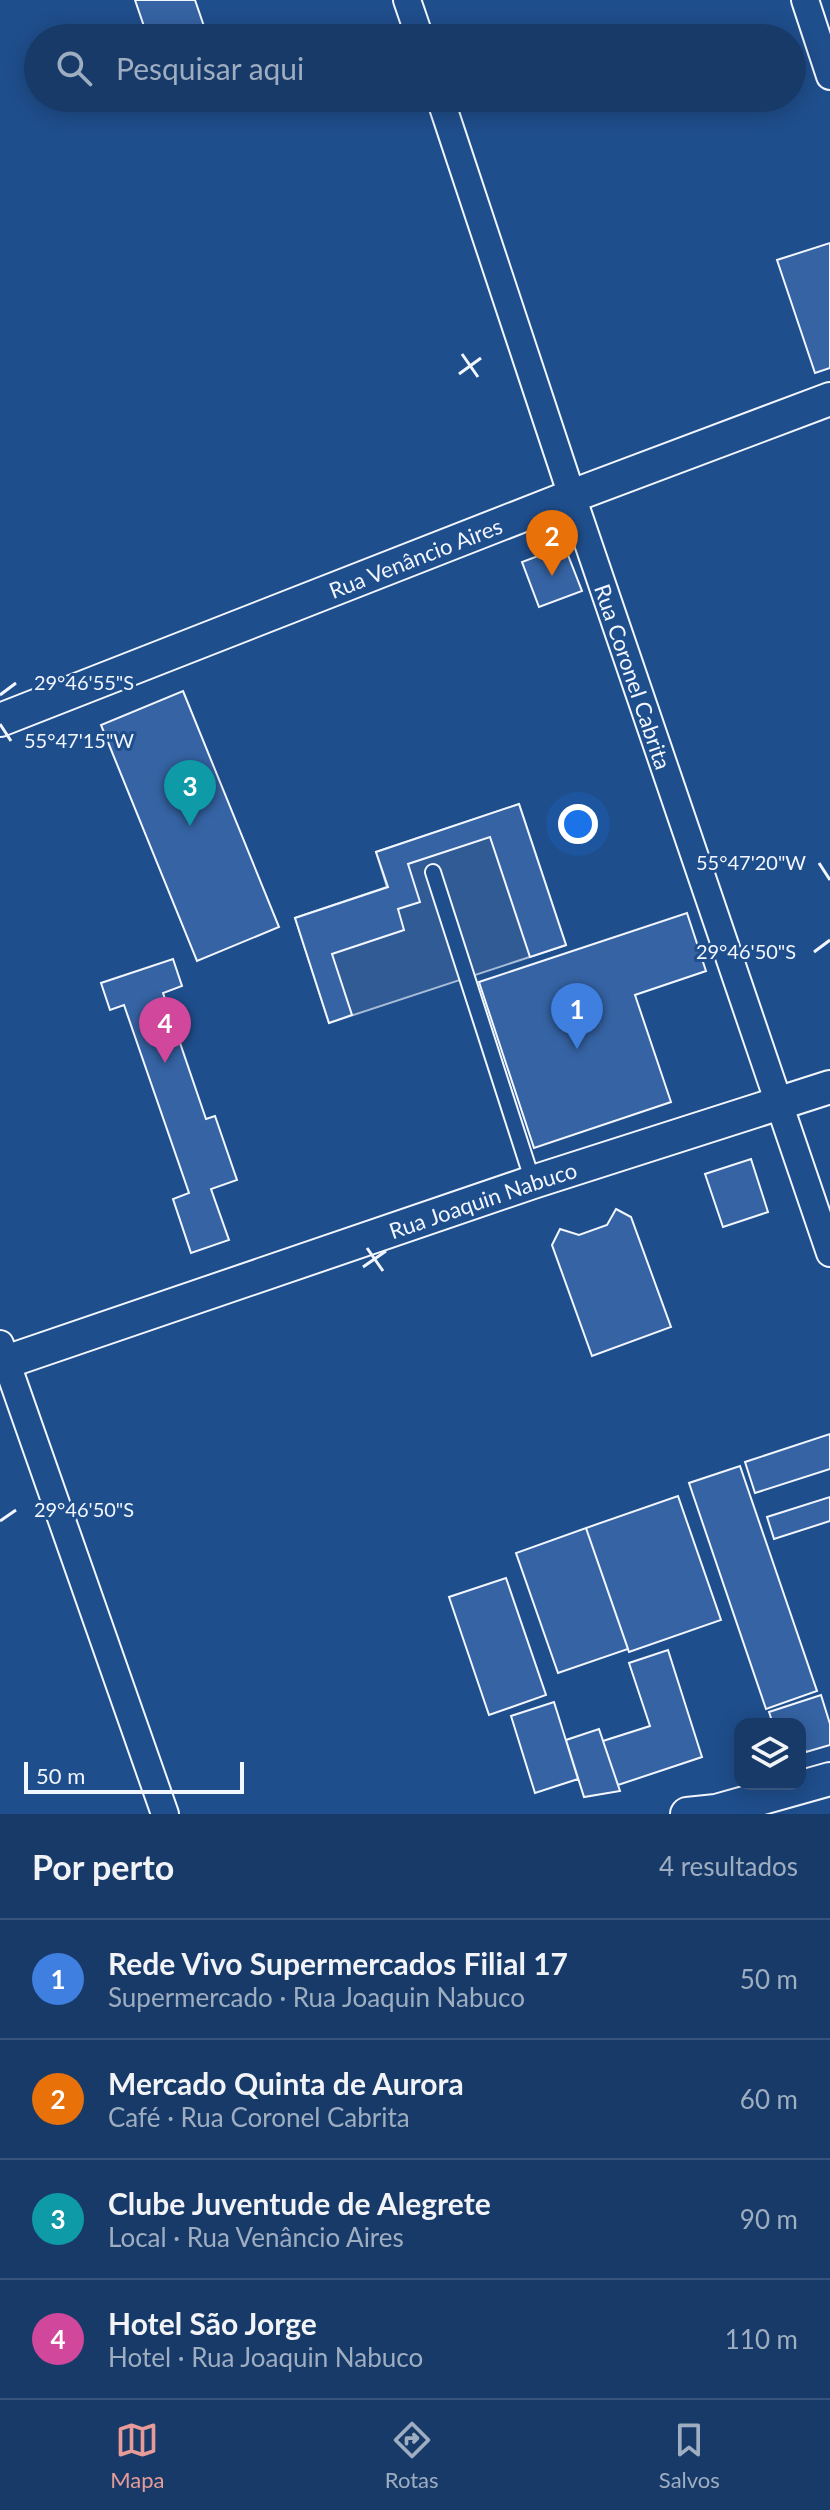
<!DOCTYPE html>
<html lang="pt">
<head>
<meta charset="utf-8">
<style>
	:root { --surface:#173a69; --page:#20416f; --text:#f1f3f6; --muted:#9eadc0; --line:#36547d; --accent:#e69b98 }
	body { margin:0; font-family:Lato,sans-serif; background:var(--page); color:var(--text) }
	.controls { position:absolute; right:24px; bottom:24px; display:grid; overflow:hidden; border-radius:16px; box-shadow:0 4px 20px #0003 }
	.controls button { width:72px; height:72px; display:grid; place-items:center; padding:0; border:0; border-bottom:2px solid var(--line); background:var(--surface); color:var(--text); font:40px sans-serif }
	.scale { position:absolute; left:24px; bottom:20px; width:220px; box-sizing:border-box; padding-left:8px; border:4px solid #f2f6ff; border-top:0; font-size:22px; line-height:28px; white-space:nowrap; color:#f2f6ff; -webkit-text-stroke:6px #1f4e8c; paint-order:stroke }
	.you { position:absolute; left:578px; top:824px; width:28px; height:28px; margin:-20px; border:6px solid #fff; border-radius:50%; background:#1a73e8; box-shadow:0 0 0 12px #1a73e833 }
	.badge { display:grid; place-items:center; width:52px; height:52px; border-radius:50%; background:var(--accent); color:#fff; font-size:26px; font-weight:700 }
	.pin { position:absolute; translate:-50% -66px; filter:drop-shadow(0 2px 4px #0008) }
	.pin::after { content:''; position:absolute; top:42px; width:28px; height:24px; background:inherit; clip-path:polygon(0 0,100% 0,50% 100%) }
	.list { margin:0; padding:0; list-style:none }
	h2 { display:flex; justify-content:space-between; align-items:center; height:104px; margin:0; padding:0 32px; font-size:34px }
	h2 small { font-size:26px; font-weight:400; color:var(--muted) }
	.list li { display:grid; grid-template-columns:52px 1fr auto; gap:24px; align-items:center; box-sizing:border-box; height:120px; padding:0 32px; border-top:2px solid var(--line) }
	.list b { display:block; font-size:30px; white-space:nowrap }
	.list p { margin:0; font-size:26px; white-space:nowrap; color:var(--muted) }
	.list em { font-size:26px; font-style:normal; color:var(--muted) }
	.icon { flex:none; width:44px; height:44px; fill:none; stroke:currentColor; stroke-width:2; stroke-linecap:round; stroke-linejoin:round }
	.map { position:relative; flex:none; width:830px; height:1814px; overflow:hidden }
	.search { position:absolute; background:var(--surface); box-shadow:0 4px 20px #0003; left:24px; right:24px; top:24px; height:88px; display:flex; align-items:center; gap:20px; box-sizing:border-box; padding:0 28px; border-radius:44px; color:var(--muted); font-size:30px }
	.sheet { height:584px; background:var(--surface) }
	nav { display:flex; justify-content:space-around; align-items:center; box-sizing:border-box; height:112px; border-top:2px solid var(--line); background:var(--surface); font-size:22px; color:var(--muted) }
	nav a { display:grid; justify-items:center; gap:4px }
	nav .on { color:var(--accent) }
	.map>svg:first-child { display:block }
</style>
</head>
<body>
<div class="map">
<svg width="830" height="1814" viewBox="0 0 830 1814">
	<rect width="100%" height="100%" fill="#1f4e8c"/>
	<path fill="#305b95" stroke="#a8bbd7" stroke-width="2" d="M519,804l47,141 -237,78 -34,-105 92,-31 -11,-35z"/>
	<path fill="#3563a3" stroke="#f2f6ff" stroke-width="2" d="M135,0h60l13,38h-60z
		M830,243v125l-15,5 -38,-113z
		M559,548l7,2 16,41 -43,16 -17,-45z
		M183,691l96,236 -82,34 -96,-236z
		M519,804l47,141 -36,12 -40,-120 -82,27 12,38 -22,7 6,21 -72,24 20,61 -23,8 -34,-105 93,-31 -12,-35z
		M687,913l19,58 -71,24 36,107 -137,46 -55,-166z
		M173,959l9,27 -19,7 43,126 9,-3 22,64 -26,9 18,51 -38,13 -18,-54 16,-6 -65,-188 -14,5 -9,-27z
		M751,1159l17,53 -45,15 -18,-53z
		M616,1209l15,8 40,110 -79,29 -40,-111 8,-16 19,6 28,-10z
		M830,1434v35l-75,24 -10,-31z
		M740,1466l77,225 -51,18 -77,-226z
		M678,1496l43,124 -92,32 -43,-124z
		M830,1497v24l-56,18 -7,-22z
		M586,1528l42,121 -70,24 -42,-120z
		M506,1578l40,117 -57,20 -40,-118z
		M668,1650l34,107 -84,28 -15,-44 47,-15 -21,-63z
		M821,1695l9,29v21l-24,7 -1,-3 -5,2v-27h-27l-4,-12z
		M554,1702l24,77 -43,14 -24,-77z
		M599,1729l21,62 -36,6 -18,-57z"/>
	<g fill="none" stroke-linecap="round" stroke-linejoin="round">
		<defs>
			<path id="service" d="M433,872l100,310"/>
			<g id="minor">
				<path d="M407,0l13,38"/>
				<path d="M805,0l25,76"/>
				<path id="s1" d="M440,98l132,398 258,757"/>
				<path d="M0,1344l165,470"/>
			</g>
			<g id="tertiary">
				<path id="s2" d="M0,720l572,-224 258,-97"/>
				<path id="s3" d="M0,1364l533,-182 297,-95"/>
				<path d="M687,1814l29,-3 114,-32"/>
			</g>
		</defs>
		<use href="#service" stroke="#f2f6ff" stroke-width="18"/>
		<use href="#minor" stroke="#f2f6ff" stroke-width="30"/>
		<use href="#tertiary" stroke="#f2f6ff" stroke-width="36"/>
		<use href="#service" stroke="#1f4e8c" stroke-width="14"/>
		<use href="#minor" stroke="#1f4e8c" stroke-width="26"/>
		<use href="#tertiary" stroke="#1f4e8c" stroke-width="32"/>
	</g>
	<path fill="none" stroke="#f2f6ff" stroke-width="3" d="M462,354l16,23M459,374l22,-16M0,695l16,-12M0,724l11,17M819,863l11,17M814,952l16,-12M367,1248l16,23M363,1267l23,-16M0,1521l16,-11"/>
	<g text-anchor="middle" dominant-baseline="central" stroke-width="6" stroke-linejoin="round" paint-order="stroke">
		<g font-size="22" fill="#f2f6ff" stroke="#1f4e8c">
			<text stroke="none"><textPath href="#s2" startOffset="446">Rua Venâncio Aires</textPath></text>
			<text stroke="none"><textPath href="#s1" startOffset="610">Rua Coronel Cabrita</textPath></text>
			<text stroke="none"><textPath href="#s3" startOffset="510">Rua Joaquin Nabuco</textPath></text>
		</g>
	</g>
	<g font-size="20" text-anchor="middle" fill="#f2f6ff" stroke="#1f4e8c" stroke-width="6" stroke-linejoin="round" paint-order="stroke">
		<text x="84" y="690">29°46'55"S</text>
		<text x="79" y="748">55°47'15"W</text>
		<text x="751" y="870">55°47'20"W</text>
		<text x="746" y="959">29°46'50"S</text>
		<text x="84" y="1517">29°46'50"S</text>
	</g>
</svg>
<div class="controls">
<button><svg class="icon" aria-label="layers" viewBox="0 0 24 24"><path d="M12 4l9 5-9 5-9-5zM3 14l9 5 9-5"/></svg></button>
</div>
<div class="scale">50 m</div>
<div class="you"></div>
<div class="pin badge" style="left:577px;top:1049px;background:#3f7fe0">1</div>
<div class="pin badge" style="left:552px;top:576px;background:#e8710a">2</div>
<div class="pin badge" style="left:190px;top:826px;background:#0f9aa8">3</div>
<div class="pin badge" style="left:165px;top:1063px;background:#d1479c">4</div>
<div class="search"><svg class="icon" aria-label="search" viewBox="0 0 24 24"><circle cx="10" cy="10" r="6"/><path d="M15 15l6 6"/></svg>Pesquisar aqui</div>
</div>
<section class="sheet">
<h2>Por perto<small>4 resultados</small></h2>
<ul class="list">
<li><span class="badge" style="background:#3f7fe0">1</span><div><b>Rede Vivo Supermercados Filial 17</b><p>Supermercado · Rua Joaquin Nabuco</p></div><em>50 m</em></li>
<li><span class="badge" style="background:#e8710a">2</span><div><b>Mercado Quinta de Aurora</b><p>Café · Rua Coronel Cabrita</p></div><em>60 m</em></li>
<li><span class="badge" style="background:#0f9aa8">3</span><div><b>Clube Juventude de Alegrete</b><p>Local · Rua Venâncio Aires</p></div><em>90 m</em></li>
<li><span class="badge" style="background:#d1479c">4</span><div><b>Hotel São Jorge</b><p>Hotel · Rua Joaquin Nabuco</p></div><em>110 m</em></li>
</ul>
</section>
<nav>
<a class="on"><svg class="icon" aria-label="map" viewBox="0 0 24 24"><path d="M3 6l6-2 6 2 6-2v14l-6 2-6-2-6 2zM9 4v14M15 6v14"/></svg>Mapa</a>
<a><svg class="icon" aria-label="directions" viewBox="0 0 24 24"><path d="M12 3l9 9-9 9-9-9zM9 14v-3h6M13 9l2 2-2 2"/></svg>Rotas</a>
<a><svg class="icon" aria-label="saved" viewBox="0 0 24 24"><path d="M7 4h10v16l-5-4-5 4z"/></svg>Salvos</a>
</nav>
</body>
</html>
